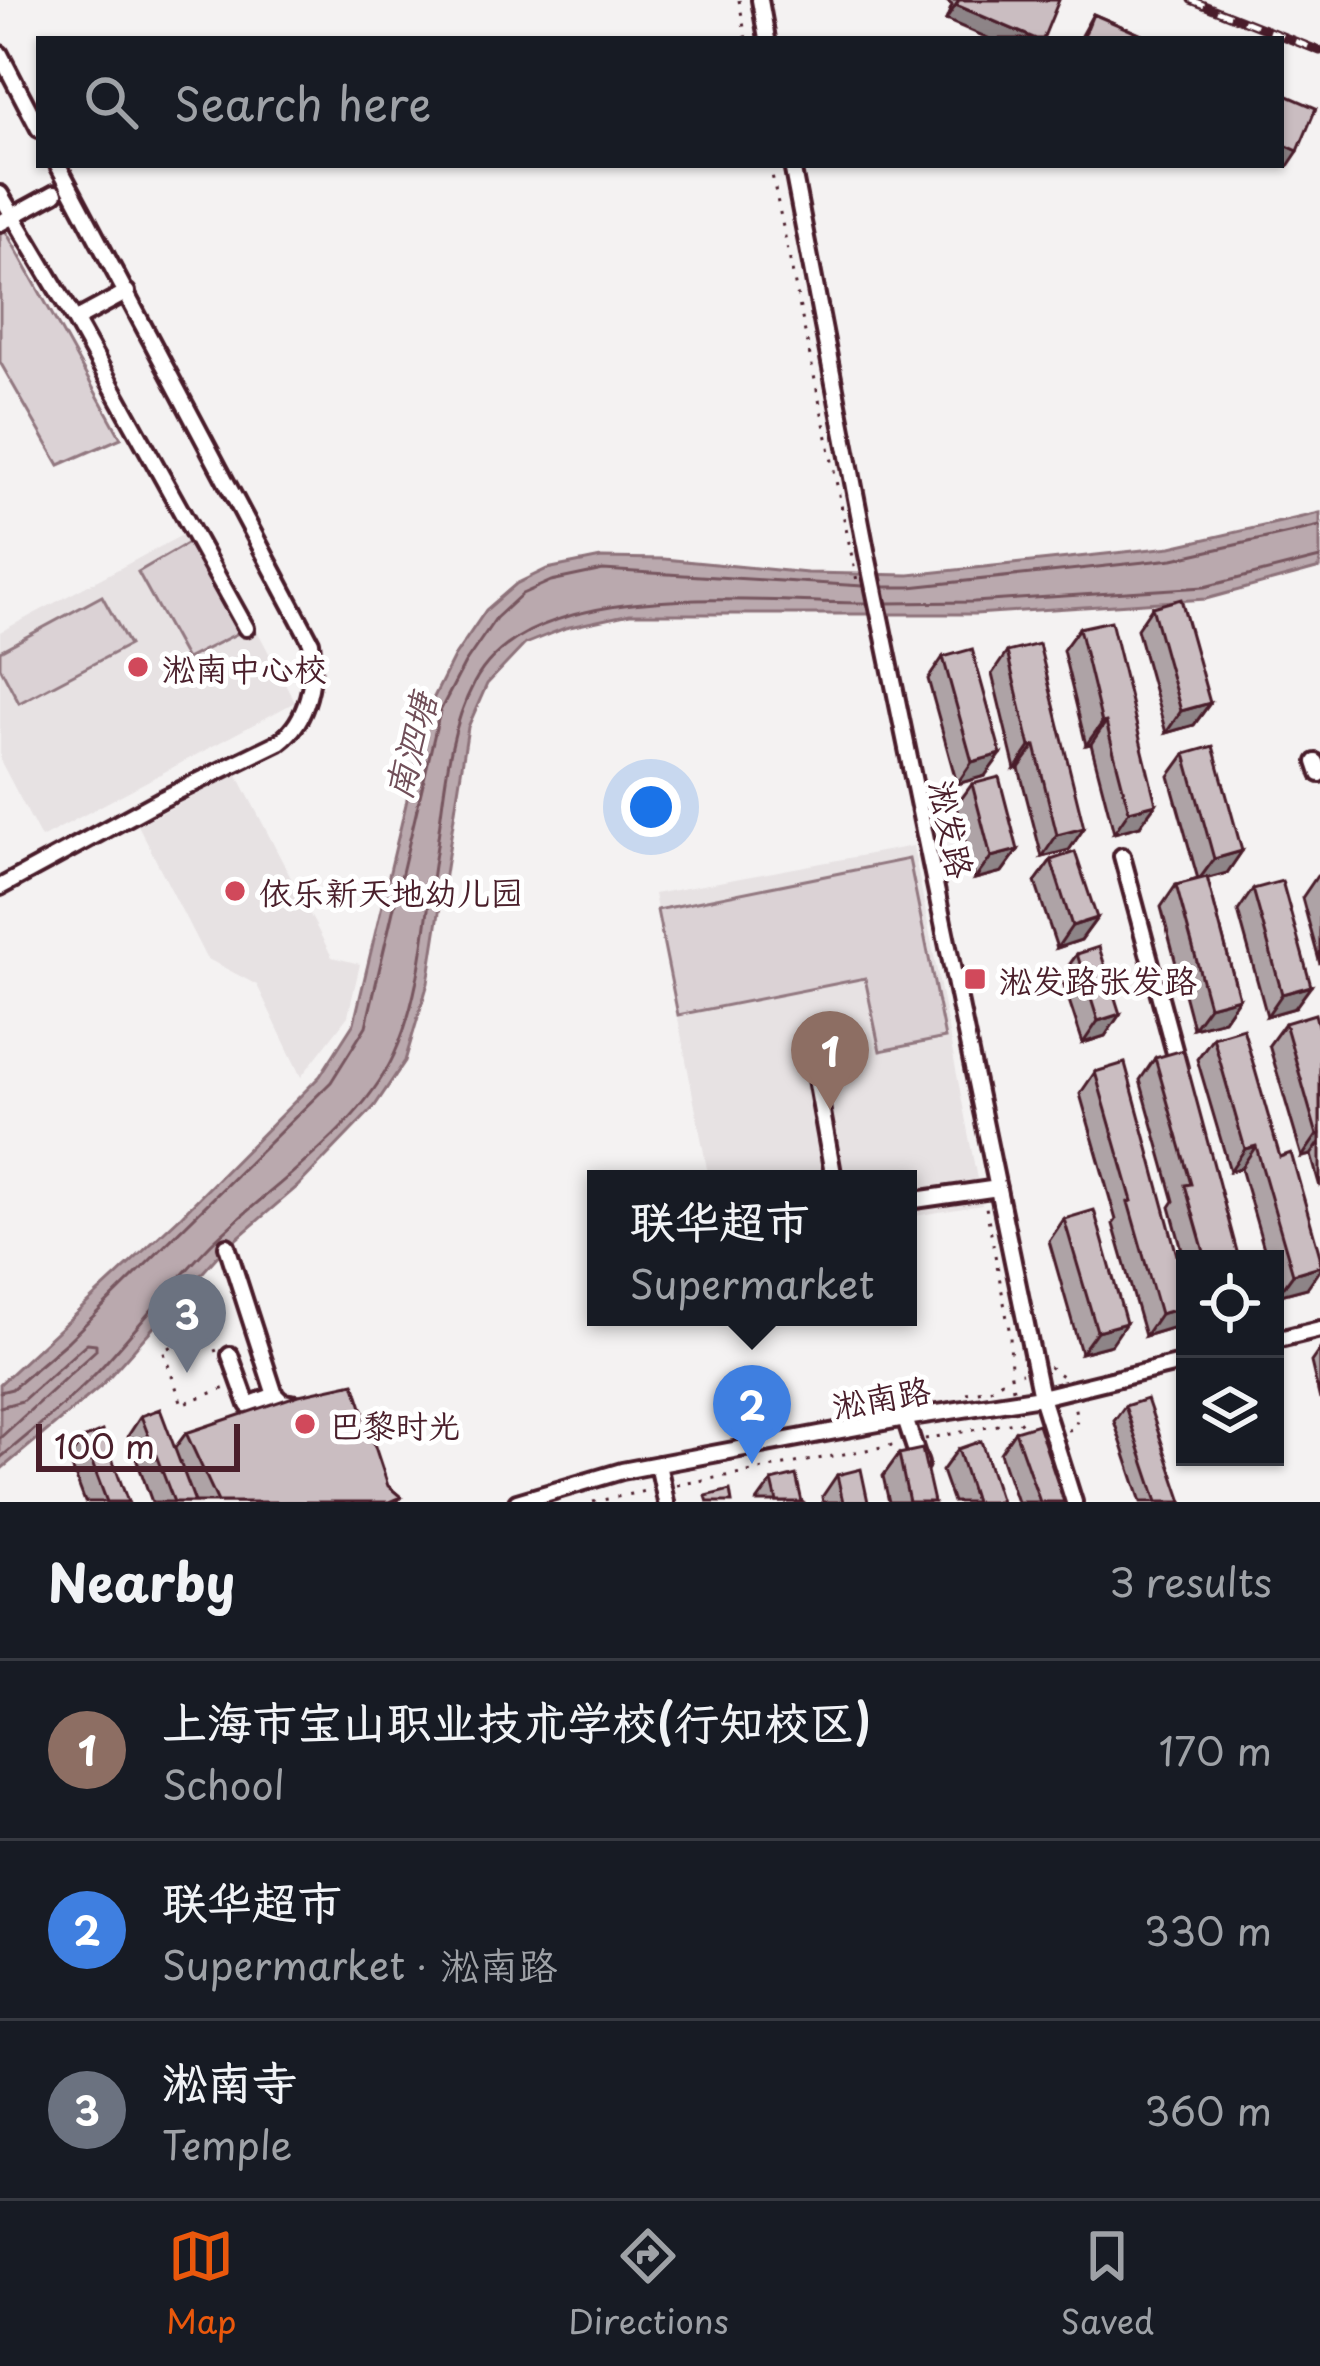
<!DOCTYPE html>
<html lang="en">
<head>
<meta charset="utf-8">
<style>
	:root { --surface:#171b24; --page:#242831; --text:#f1f3f6; --muted:#9ea1a6; --line:#363941; --accent:#ea580c }
	body { margin:0; font-family:"Playpen Sans","LXGW WenKai TC",sans-serif; background:var(--page); color:var(--text) }
	.controls { position:absolute; right:36px; bottom:36px; display:grid; overflow:hidden; border-radius:0px; box-shadow:0 3px 9px #0004 }
	.controls button { width:108px; height:108px; display:grid; place-items:center; padding:0; border:0; border-bottom:3px solid var(--line); background:var(--surface); color:var(--text); font:60px sans-serif }
	.scale { position:absolute; left:36px; bottom:30px; width:204px; box-sizing:border-box; padding-left:12px; border:6px solid #4a1f2b; border-top:0; font-size:33px; line-height:42px; white-space:nowrap; color:#4a1f2b; -webkit-text-stroke:9px #fff; paint-order:stroke }
	.you { position:absolute; left:651px; top:807px; width:42px; height:42px; margin:-30px; border:9px solid #fff; border-radius:50%; background:#1a73e8; box-shadow:0 0 0 18px #1a73e833 }
	.badge { display:grid; place-items:center; width:78px; height:78px; border-radius:50%; background:var(--accent); color:#fff; font-size:39px; font-weight:700 }
	.pin { position:absolute; translate:-50% -99px; filter:drop-shadow(0 3px 6px #0008) }
	.pin::after { content:''; position:absolute; top:63px; width:42px; height:36px; background:inherit; clip-path:polygon(0 0,100% 0,50% 100%) }
	.popup { position:absolute; left:587px; top:1170px; width:330px; height:156px; box-sizing:border-box; display:grid; place-content:center; border-radius:0px; background:var(--surface); filter:drop-shadow(0 3px 9px #0005); font-size:39px; white-space:nowrap; color:var(--muted) }
	.popup b { font-size:45px; color:var(--text) }
	.popup::after { content:''; position:absolute; left:50%; top:100%; margin-left:-24px; border:24px solid transparent; border-top-color:var(--surface) }
	.list { margin:0; padding:0; list-style:none }
	h2 { display:flex; justify-content:space-between; align-items:center; height:156px; margin:0; padding:0 48px; font-size:51px }
	h2 small { font-size:39px; font-weight:400; color:var(--muted) }
	.list li { display:grid; grid-template-columns:78px 1fr auto; gap:36px; align-items:center; box-sizing:border-box; height:180px; padding:0 48px; border-top:3px solid var(--line) }
	.list b { display:block; font-size:45px; white-space:nowrap }
	.list p { margin:0; font-size:39px; white-space:nowrap; color:var(--muted) }
	.list em { font-size:39px; font-style:normal; color:var(--muted) }
	.icon { flex:none; width:66px; height:66px; fill:none; stroke:currentColor; stroke-width:2; stroke-linecap:round; stroke-linejoin:round }
	.map { position:relative; flex:none; width:1320px; height:1502px; overflow:hidden }
	.search { position:absolute; background:var(--surface); box-shadow:0 3px 9px #0004; left:36px; right:36px; top:36px; height:132px; display:flex; align-items:center; gap:30px; box-sizing:border-box; padding:0 42px; border-radius:0px; color:var(--muted); font-size:45px }
	.sheet { height:696px; background:var(--surface) }
	nav { display:flex; justify-content:space-around; align-items:center; box-sizing:border-box; height:168px; border-top:3px solid var(--line); background:var(--surface); font-size:33px; color:var(--muted) }
	nav a { display:grid; justify-items:center; gap:6px }
	nav .on { color:var(--accent) }
	.map>svg:first-child { display:block }
</style>
</head>
<body>
<div class="map">
<svg width="1320" height="1502" viewBox="0 0 1320 1502">
	<rect width="100%" height="100%" fill="#f4f2f2"/>
	<filter id="ink" filterUnits="userSpaceOnUse"><feTurbulence type="fractalNoise" baseFrequency=".00833" numOctaves="2"/><feDisplacementMap in="SourceGraphic" scale="24" xChannelSelector="R" yChannelSelector="G"/><feConvolveMatrix kernelMatrix="1 2 1 2 8 2 1 2 1" color-interpolation-filters="sRGB"/></filter>
	<g filter="url(#ink)">
		<path fill="#e7e2e3" d="M201,525l94,177 -254,136 -41,-78v-128z
			M237,774l95,183 28,7 -12,52 -47,61 -44,-92 -51,-27 -68,-133z
			M913,846l69,359 -74,12v-38h-199l-55,-285z"/>
		<path fill="#dbd2d5" stroke="#927880" stroke-width="3" d="M4,228l117,210 -62,27 -59,-103v-131z
			M188,543l50,90 -52,26 -48,-87z
			M102,596l27,49 -110,58 -19,-36v-16z
			M909,859l36,179 -65,13 -15,-73 -187,37 -21,-105z"/>
		<path fill="#baa9ae" stroke="#8d727a" stroke-width="3" d="M1320,513v55l-114,31 -231,15h-345l-65,14 -40,16 -38,40 -19,43 -40,256 -23,78 -31,46 -77,80 -76,65 -120,134 -101,84v-86l181,-168 139,-140 34,-53 75,-316 25,-50 32,-47 30,-26 31,-15 54,-11 63,1 143,14 102,2 262,-28z"/>
		<g fill="none" stroke-linecap="round" stroke-linejoin="round">
			<path stroke="#77565f" stroke-width="3" d="M883,587h27l263,-28 147,-33
				M887,603l87,-1 230,-15 116,-29
				M0,1392l12,-3 56,-48 263,-259 35,-56 74,-315 25,-48 31,-45 26,-24 29,-13 52,-11 260,16
				M0,1407l22,-6 65,-58 9,1v6l-96,88
				M0,1458c32,-26 67,-55 96,-85 39,-42 75,-88 115,-129 57,-56 149,-114 183,-189 27,-59 31,-132 41,-196 9,-58 11,-123 39,-176 58,-110 287,-79 393,-80"/>
			<defs>
				<path id="minor" d="M760,0l7,39
					M0,54l39,75
					M792,165l74,385 175,847 33,105
					M0,194l75,126 171,308
					M0,223l55,-30
					M75,320l52,-28
					M1316,762l4,12
					M1122,856l57,212
					M0,887l162,-88 117,-57c30,-22 37,-65 32,-100l-253,-477
					M813,1062l21,117
					M908,1201l90,-13
					M227,1246l48,149 7,7 14,2
					M1275,1340l45,-11
					M230,1355l18,50 27,-10
					M905,1418l15,46
					M658,1464l8,38
					M517,1502l105,-31 283,-53 136,-21 144,-35"/>
			</defs>
			<use href="#minor" stroke="#4a1f2b" stroke-width="22"/>
			<path stroke="#4a1f2b" stroke-width="3" stroke-dasharray="3 9" stroke-linecap="butt" d="M739,0l7,39
				M770,165l87,416
				M216,1352l-7,-19 -46,17 19,54 46,-17
				M1049,1367l16,11
				M1013,1389l-2,-14 11,-2
				M966,1393l24,-4 21,-14 -1,-41 -25,-132
				M1068,1430l6,-1 3,-9 -3,-16
				M925,1439l94,-18 5,6
				M677,1485l221,-41
				M593,1502l57,-12"/>
			<use href="#minor" stroke="#fff" stroke-width="14"/>
			<defs>
				<path id="rail" d="M1191,0l129,51"/>
			</defs>
			<use href="#rail" stroke="#4a1f2b" stroke-width="9"/>
			<use href="#rail" stroke="#fff" stroke-width="4.5" stroke-dasharray="14" stroke-linecap="butt"/>
		</g>
		<path fill="#aea3a6" stroke="#4a1f2b" stroke-width="3" d="M945,0h114l-113,20 6,-15z
			M1093,14l58,25h-72z
			M1152,607l58,96 -16,22 -28,8 -29,-104z
			M1079,628l61,198 -26,7 -23,-89 -5,1 -23,-95z
			M1007,652l77,176 -15,22 -27,7 -23,-89 -4,1 -23,-95z
			M943,657l42,119 -28,8 -29,-105z
			M1185,754l57,97 -15,22 -20,5 32,120 -15,22 -31,8 -32,-121 15,-22 22,-6 -29,-103z
			M972,784l46,66 -16,22 -27,7 -19,-73z
			M1051,860l46,58 -16,22 -24,8 -22,-66z
			M1320,875v89l-18,-66 15,-22z
			M1253,889l42,119 -28,8 -29,-105z
			M1077,954l43,60 -15,22 -22,7 -22,-67z
			M1285,1023l35,10v154l-9,-32 -9,2 -33,-112z
			M1213,1037l67,120 27,131 -30,8 -2,-8v-29h-8l-26,-91 -11,3 -33,-112z
			M1155,1058l84,201h-54v2l-15,-54 4,-6 -34,-121z
			M1095,1072l90,213v28l-10,14 -30,9 -32,-112 3,-4 -36,-126z
			M1064,1219l47,126 -30,8 -32,-112z
			M1320,1349v51l-9,-38z
			M1125,1406l57,96h-41l-27,-81z
			M141,1416l34,32 11,-15 202,53 13,11 -4,5h-245l-24,-66z
			M1015,1431l49,71h-47l-17,-49z
			M83,1439l45,63h-43l-16,-43z
			M958,1449l43,53h-48l-11,-31z
			M899,1454l35,48h-45l-6,-26z
			M837,1475l31,27h-45l-1,-5z
			M772,1481l30,21h-45z"/>
		<path fill="#8d8487" stroke="#4a1f2b" stroke-width="3" d="M956,5l80,34h-46l-44,-19z
			M1281,143l17,8 -10,15 -7,-3z
			M1210,703l-16,22 -28,8 15,-22z
			M1106,722l-15,22 -5,1 16,-22z
			M1035,746l-16,22 -4,1 15,-22z
			M1001,754l-16,22 -28,8 15,-22z
			M1156,804l-16,22 -26,7 15,-22z
			M1084,828l-15,22 -27,7 15,-22z
			M1018,850l-16,22 -27,7 16,-22z
			M1242,851l-15,22 -29,8 16,-22z
			M1097,918l-16,22 -24,8 15,-22z
			M1311,986l-16,22 -28,8 15,-22z
			M1239,998l-15,22 -31,8 16,-22z
			M1120,1014l-15,22 -22,7 15,-22z
			M1320,1134v8l-9,13 -9,2 15,-22z
			M1256,1146l-15,22 -11,3 15,-22z
			M1320,1266v3l-13,19 -30,8 16,-22z
			M1185,1307v6l-10,14 -30,9 15,-22z
			M1126,1323l-15,22 -30,8 16,-22z"/>
		<path fill="#cabdc1" stroke="#4a1f2b" stroke-width="3" d="M959,0h100l-16,39h-7l-80,-34z
			M1093,14l58,25h-68z
			M1281,93l35,15 -18,43 -17,-8z
			M1181,599l29,104 -29,8 -29,-104z
			M1111,621l45,183 -27,7 -23,-89 -4,1 -23,-95z
			M1039,644l45,184 -27,7 -22,-89 -5,1 -23,-95z
			M972,649l29,105 -29,8 -29,-105z
			M1213,746l29,105 -28,8 -29,-105z
			M999,777l19,73 -27,7 -19,-73z
			M1075,852l22,66 -25,8 -21,-66z
			M1207,877l32,121 -30,8 -33,-121z
			M1282,881l29,105 -29,8 -29,-105z
			M1099,947l21,67 -22,7 -21,-67z
			M1315,1014l5,19v101l-3,1 -32,-112z
			M1243,1028l37,129 11,-4 29,103v10l-27,8 -37,-128 -11,3 -32,-112z
			M1183,1050l56,209h-33l-21,-74 6,-1 -36,-126z
			M1125,1063l60,222v22l-25,7 -32,-112 4,-1 -37,-129z
			M1094,1210l32,113 -29,8 -33,-112z
			M354,1383l34,103 13,11 -12,5h-171l-32,-69 113,-38z
			M1147,1399l35,103h-25l-32,-96z
			M160,1409l35,93h-21l-33,-86z
			M1038,1424l26,78h-24l-25,-71z
			M102,1431l26,71h-21l-24,-63z
			M981,1441l20,61h-26l-17,-53z
			M922,1449l12,53h-25l-10,-48z
			M861,1469l7,33h-25l-6,-27z
			M796,1475l6,27h-25l-5,-21z
			M730,1490l2,12h-24l-2,-6z"/>
	</g>
	<g fill="#d1495b" stroke="#fff" stroke-width="4.5">
		<circle cx="138" cy="667" r="12"/>
		<circle cx="235" cy="891" r="12"/>
		<rect x="963" y="967" width="24" height="24" rx="6"/>
		<circle cx="305" cy="1424" r="12"/>
	</g>
	<g text-anchor="middle" dominant-baseline="central" stroke-width="10" stroke-linejoin="round" paint-order="stroke">
		<g font-size="33" fill="#4a1f2b" stroke="#fff" text-anchor="start">
			<text x="162" y="667">淞南中心校</text>
			<text x="259" y="891">依乐新天地幼儿园</text>
			<text x="999" y="979">淞发路张发路</text>
			<text x="329" y="1424">巴黎时光</text>
		</g>
		<g font-size="33" fill="#4a1f2b" stroke="#fff">
			<text transform="translate(953 829) rotate(78)">淞发路</text>
			<text transform="translate(881 1396) rotate(-10)">淞南路</text>
		</g>
		<g font-size="36" font-style="italic" fill="#714f59" stroke="#fff">
			<text transform="translate(409 746) rotate(-75)">南泗塘</text>
		</g>
	</g>
</svg>
<div class="controls">
<button><svg class="icon" aria-label="locate" viewBox="0 0 24 24"><circle cx="12" cy="12" r="6"/><path d="M12 2v4M12 18v4M2 12h4M18 12h4"/></svg></button>
<button><svg class="icon" aria-label="layers" viewBox="0 0 24 24"><path d="M12 4l9 5-9 5-9-5zM3 14l9 5 9-5"/></svg></button>
</div>
<div class="scale">100 m</div>
<div class="you"></div>
<div class="pin badge" style="left:830px;top:1110px;background:#8d6e63">1</div>
<div class="pin badge" style="left:752px;top:1464px;background:#3f7fe0">2</div>
<div class="popup"><b>联华超市</b>Supermarket</div>
<div class="pin badge" style="left:187px;top:1373px;background:#6b7280">3</div>
<div class="search"><svg class="icon" aria-label="search" viewBox="0 0 24 24"><circle cx="10" cy="10" r="6"/><path d="M15 15l6 6"/></svg>Search here</div>
</div>
<section class="sheet">
<h2>Nearby<small>3 results</small></h2>
<ul class="list">
<li><span class="badge" style="background:#8d6e63">1</span><div><b>上海市宝山职业技术学校(行知校区)</b><p>School</p></div><em>170 m</em></li>
<li><span class="badge" style="background:#3f7fe0">2</span><div><b>联华超市</b><p>Supermarket · 淞南路</p></div><em>330 m</em></li>
<li><span class="badge" style="background:#6b7280">3</span><div><b>淞南寺</b><p>Temple</p></div><em>360 m</em></li>
</ul>
</section>
<nav>
<a class="on"><svg class="icon" aria-label="map" viewBox="0 0 24 24"><path d="M3 6l6-2 6 2 6-2v14l-6 2-6-2-6 2zM9 4v14M15 6v14"/></svg>Map</a>
<a><svg class="icon" aria-label="directions" viewBox="0 0 24 24"><path d="M12 3l9 9-9 9-9-9zM9 14v-3h6M13 9l2 2-2 2"/></svg>Directions</a>
<a><svg class="icon" aria-label="saved" viewBox="0 0 24 24"><path d="M7 4h10v16l-5-4-5 4z"/></svg>Saved</a>
</nav>
</body>
</html>
